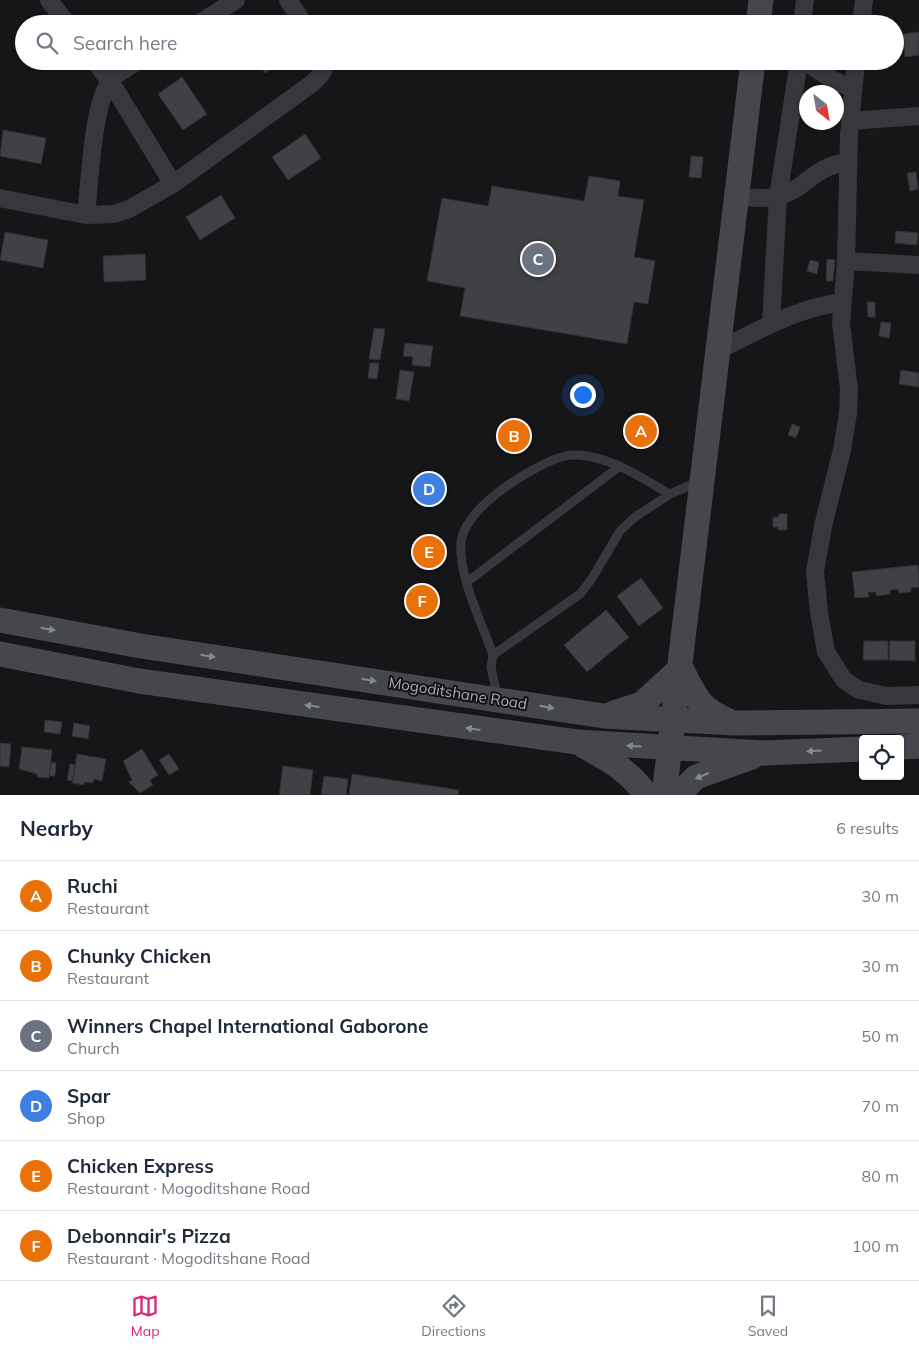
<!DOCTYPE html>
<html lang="en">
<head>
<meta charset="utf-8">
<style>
	:root { --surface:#fff; --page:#f6f6f7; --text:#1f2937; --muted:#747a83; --line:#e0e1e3; --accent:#db2777 }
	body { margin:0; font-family:Mulish,sans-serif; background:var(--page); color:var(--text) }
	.controls { position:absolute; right:15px; bottom:15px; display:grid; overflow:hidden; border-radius:5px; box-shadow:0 1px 4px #0004 }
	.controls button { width:45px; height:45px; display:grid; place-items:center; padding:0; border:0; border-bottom:1px solid var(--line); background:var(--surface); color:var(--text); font:25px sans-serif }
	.compass { position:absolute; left:799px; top:85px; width:45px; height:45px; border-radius:50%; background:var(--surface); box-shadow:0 1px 4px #0004; rotate:149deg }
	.you { position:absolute; left:582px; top:394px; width:18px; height:18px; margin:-12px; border:4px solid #fff; border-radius:50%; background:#1a73e8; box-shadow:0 0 0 8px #1a73e833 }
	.badge { display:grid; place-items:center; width:32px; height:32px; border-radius:50%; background:var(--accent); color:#fff; font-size:16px; font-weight:700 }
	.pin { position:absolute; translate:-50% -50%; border:2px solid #fff; box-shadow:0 1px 5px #0006 }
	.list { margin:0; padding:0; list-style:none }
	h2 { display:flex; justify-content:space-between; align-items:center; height:65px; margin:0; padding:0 20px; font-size:21px }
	h2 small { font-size:16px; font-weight:400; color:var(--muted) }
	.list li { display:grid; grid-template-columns:32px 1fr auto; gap:15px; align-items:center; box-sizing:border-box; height:70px; padding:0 20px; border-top:1px solid var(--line) }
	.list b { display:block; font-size:19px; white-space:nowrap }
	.list p { margin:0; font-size:16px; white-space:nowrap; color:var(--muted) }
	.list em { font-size:16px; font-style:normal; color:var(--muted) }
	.icon { flex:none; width:28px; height:28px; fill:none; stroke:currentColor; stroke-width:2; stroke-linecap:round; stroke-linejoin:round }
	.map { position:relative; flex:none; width:919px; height:795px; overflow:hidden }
	.search { position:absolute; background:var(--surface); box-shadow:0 1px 4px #0004; left:15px; right:15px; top:15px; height:55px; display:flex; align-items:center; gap:12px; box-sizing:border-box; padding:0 18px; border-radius:28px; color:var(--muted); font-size:19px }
	.sheet { height:485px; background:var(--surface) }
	nav { display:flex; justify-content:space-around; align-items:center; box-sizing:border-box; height:70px; border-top:1px solid var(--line); background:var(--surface); font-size:14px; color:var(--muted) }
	nav a { display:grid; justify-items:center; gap:2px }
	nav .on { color:var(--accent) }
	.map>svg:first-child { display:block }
</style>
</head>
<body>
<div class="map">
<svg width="919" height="795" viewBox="0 0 919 795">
	<rect width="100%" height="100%" fill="#161618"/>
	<path fill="#404145" stroke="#303034" d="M919,32v23l-14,2 -2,-23z
		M257,61h26l-18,12z
		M182,77l25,37 -24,16 -25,-36z
		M3,130l43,8 -5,26 -41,-8z
		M305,134l16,24 -33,22 -16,-23z
		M691,156l12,1 -2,21 -12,-1z
		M916,172l2,17 -8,2 -3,-18z
		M589,176l31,5 -2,15 26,4 -10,57 21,4 -7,43 -14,-2 -7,42 -167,-28 5,-28 -38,-7 15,-83 46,8 4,-20 92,15z
		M221,195l14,23 -35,22 -14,-23z
		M896,231l22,2 -1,12 -22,-2z
		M5,232l43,8 -5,28 -43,-8z
		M145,254l1,26 -42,2 -1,-26z
		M827,259l8,1 -2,21h-7z
		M810,260l9,2 -2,12 -10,-3z
		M867,302h8v15h-7z
		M881,322l10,1 -2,15 -10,-2z
		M374,328l11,1 -5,31 -11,-1z
		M405,343l28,3 -3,21 -18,-2 1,-8 -10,-1z
		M370,363h9l-2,16 -9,-1z
		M400,370l14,2 -5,29 -13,-2z
		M901,370l18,3v14l-20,-3z
		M792,424l8,3 -4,11 -8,-3z
		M779,514h8v16h-9v-3h-5v-10h6z
		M918,565l1,22 -8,1v4l-12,1 -1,-4 -8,1v4l-14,2v-4h-8l1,5 -14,1 -3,-26z
		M641,578l22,30 -24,18 -22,-30z
		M606,610l23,27 -42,35 -23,-27z
		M864,641h24v19h-25z
		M890,641h25v20l-26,-1z
		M45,720l17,2 -2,12 -16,-2z
		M74,723l16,3 -2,13 -16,-3z
		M0,743l11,1 -2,23 -9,-1z
		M22,747l30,3 -3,28 -12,-1v-3l-18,-5z
		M142,749l16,26 -8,5 3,5 -13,8 -11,-11 3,-2 -9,-19z
		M77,754l29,5 -4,22 -8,-2 -1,4 -8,-1 -1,3 -12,-2z
		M169,754l10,15 -10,6 -10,-15z
		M51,762l5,1 -1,13h-6z
		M70,764l5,1 -2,16 -6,-1z
		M283,766l30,4 -3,25h-31z
		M352,774l107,16 -1,5h-109z
		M324,776l24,3 -2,16h-25z"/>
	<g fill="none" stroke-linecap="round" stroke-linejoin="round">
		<path stroke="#37383d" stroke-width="9" d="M467,582l153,-116
			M493,655c-11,-32 -35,-79 -32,-113 4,-35 73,-78 104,-86 7,-2 20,-1 27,1 28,6 53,23 78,37
			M497,696l-6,-29 2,-12 87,-61 11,-14 29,-49 15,-14 35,-23 28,-12"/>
		<path stroke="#37383d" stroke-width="18" d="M49,0l18,24
			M288,0l16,24
			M198,24l38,-24
			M802,24l3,-24
			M861,24l3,-24
			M95,61l20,28 58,95
			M805,61l26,18 22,10
			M856,61l-7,75 -3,125 -5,62 8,66 -1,24 -6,37 -19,76 -8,46 4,40 7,40 18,28 15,10 28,6 32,-1
			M850,121l69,-5
			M737,197c12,0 30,3 42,-1 29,-8 34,-30 69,-34
			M0,198l86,17 28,-1 15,-5 44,-25 137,-99c7,-6 16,-13 15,-24
			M86,215c4,-32 6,-108 24,-134 6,-8 19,-14 28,-20
			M846,261l73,4
			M771,324l7,-127 21,-136
			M719,350c40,-20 78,-42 123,-48"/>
		<path stroke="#45474d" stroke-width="25" d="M758,24l3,-24
			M0,620l141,26 463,70 130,7 185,-2
			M0,654l139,27 438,61 187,11 99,-4
			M614,713l28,-9 39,-36c15,29 17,40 48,53
			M584,746c25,14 46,25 62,49
			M900,747l19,-1
			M664,795l89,-734
			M678,795l18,-18 56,-20"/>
	</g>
	<defs><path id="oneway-solid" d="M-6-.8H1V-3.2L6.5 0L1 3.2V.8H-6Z" transform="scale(1.25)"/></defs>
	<g fill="#858993">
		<use href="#oneway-solid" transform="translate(48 629) rotate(10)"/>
		<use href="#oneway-solid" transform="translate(208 656) rotate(9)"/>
		<use href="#oneway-solid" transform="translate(369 680) rotate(9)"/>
		<use href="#oneway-solid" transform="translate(312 706) rotate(-172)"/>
		<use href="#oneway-solid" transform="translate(547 707) rotate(9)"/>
		<use href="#oneway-solid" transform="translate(473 729) rotate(-172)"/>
		<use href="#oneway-solid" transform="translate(634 746) rotate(-176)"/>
		<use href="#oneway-solid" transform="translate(814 751) rotate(177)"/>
		<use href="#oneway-solid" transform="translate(702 776) rotate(156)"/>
	</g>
	<g text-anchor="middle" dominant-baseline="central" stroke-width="4" stroke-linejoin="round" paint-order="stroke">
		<g font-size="15" fill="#a8adb8" stroke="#111113">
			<text transform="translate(458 693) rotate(9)">Mogoditshane Road</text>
		</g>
	</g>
</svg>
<div class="controls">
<button><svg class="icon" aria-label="locate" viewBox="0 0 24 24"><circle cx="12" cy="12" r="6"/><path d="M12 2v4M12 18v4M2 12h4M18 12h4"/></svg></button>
</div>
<svg class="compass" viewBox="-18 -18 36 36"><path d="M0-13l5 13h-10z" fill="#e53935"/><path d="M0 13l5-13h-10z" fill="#747a83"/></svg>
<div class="you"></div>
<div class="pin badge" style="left:641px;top:431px;background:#e8710a">A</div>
<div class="pin badge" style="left:514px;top:436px;background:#e8710a">B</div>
<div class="pin badge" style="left:538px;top:259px;background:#6b7280">C</div>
<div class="pin badge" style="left:429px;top:489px;background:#3f7fe0">D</div>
<div class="pin badge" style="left:429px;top:552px;background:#e8710a">E</div>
<div class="pin badge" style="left:422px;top:601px;background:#e8710a">F</div>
<div class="search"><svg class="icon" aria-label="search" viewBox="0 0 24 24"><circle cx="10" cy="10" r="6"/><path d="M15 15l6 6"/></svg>Search here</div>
</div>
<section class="sheet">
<h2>Nearby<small>6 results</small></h2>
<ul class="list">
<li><span class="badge" style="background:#e8710a">A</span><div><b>Ruchi</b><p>Restaurant</p></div><em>30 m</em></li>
<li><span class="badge" style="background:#e8710a">B</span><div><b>Chunky Chicken</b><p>Restaurant</p></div><em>30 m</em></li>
<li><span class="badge" style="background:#6b7280">C</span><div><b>Winners Chapel International Gaborone</b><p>Church</p></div><em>50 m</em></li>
<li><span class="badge" style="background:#3f7fe0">D</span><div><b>Spar</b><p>Shop</p></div><em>70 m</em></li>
<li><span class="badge" style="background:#e8710a">E</span><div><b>Chicken Express</b><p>Restaurant · Mogoditshane Road</p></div><em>80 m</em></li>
<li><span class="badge" style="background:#e8710a">F</span><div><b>Debonnair's Pizza</b><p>Restaurant · Mogoditshane Road</p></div><em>100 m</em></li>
</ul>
</section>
<nav>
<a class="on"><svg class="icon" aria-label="map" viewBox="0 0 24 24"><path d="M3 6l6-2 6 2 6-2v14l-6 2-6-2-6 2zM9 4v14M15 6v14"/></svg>Map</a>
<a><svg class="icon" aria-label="directions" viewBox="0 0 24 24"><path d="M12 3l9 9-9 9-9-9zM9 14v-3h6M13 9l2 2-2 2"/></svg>Directions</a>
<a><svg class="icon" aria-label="saved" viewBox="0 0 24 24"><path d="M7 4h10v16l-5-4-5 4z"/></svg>Saved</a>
</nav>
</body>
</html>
